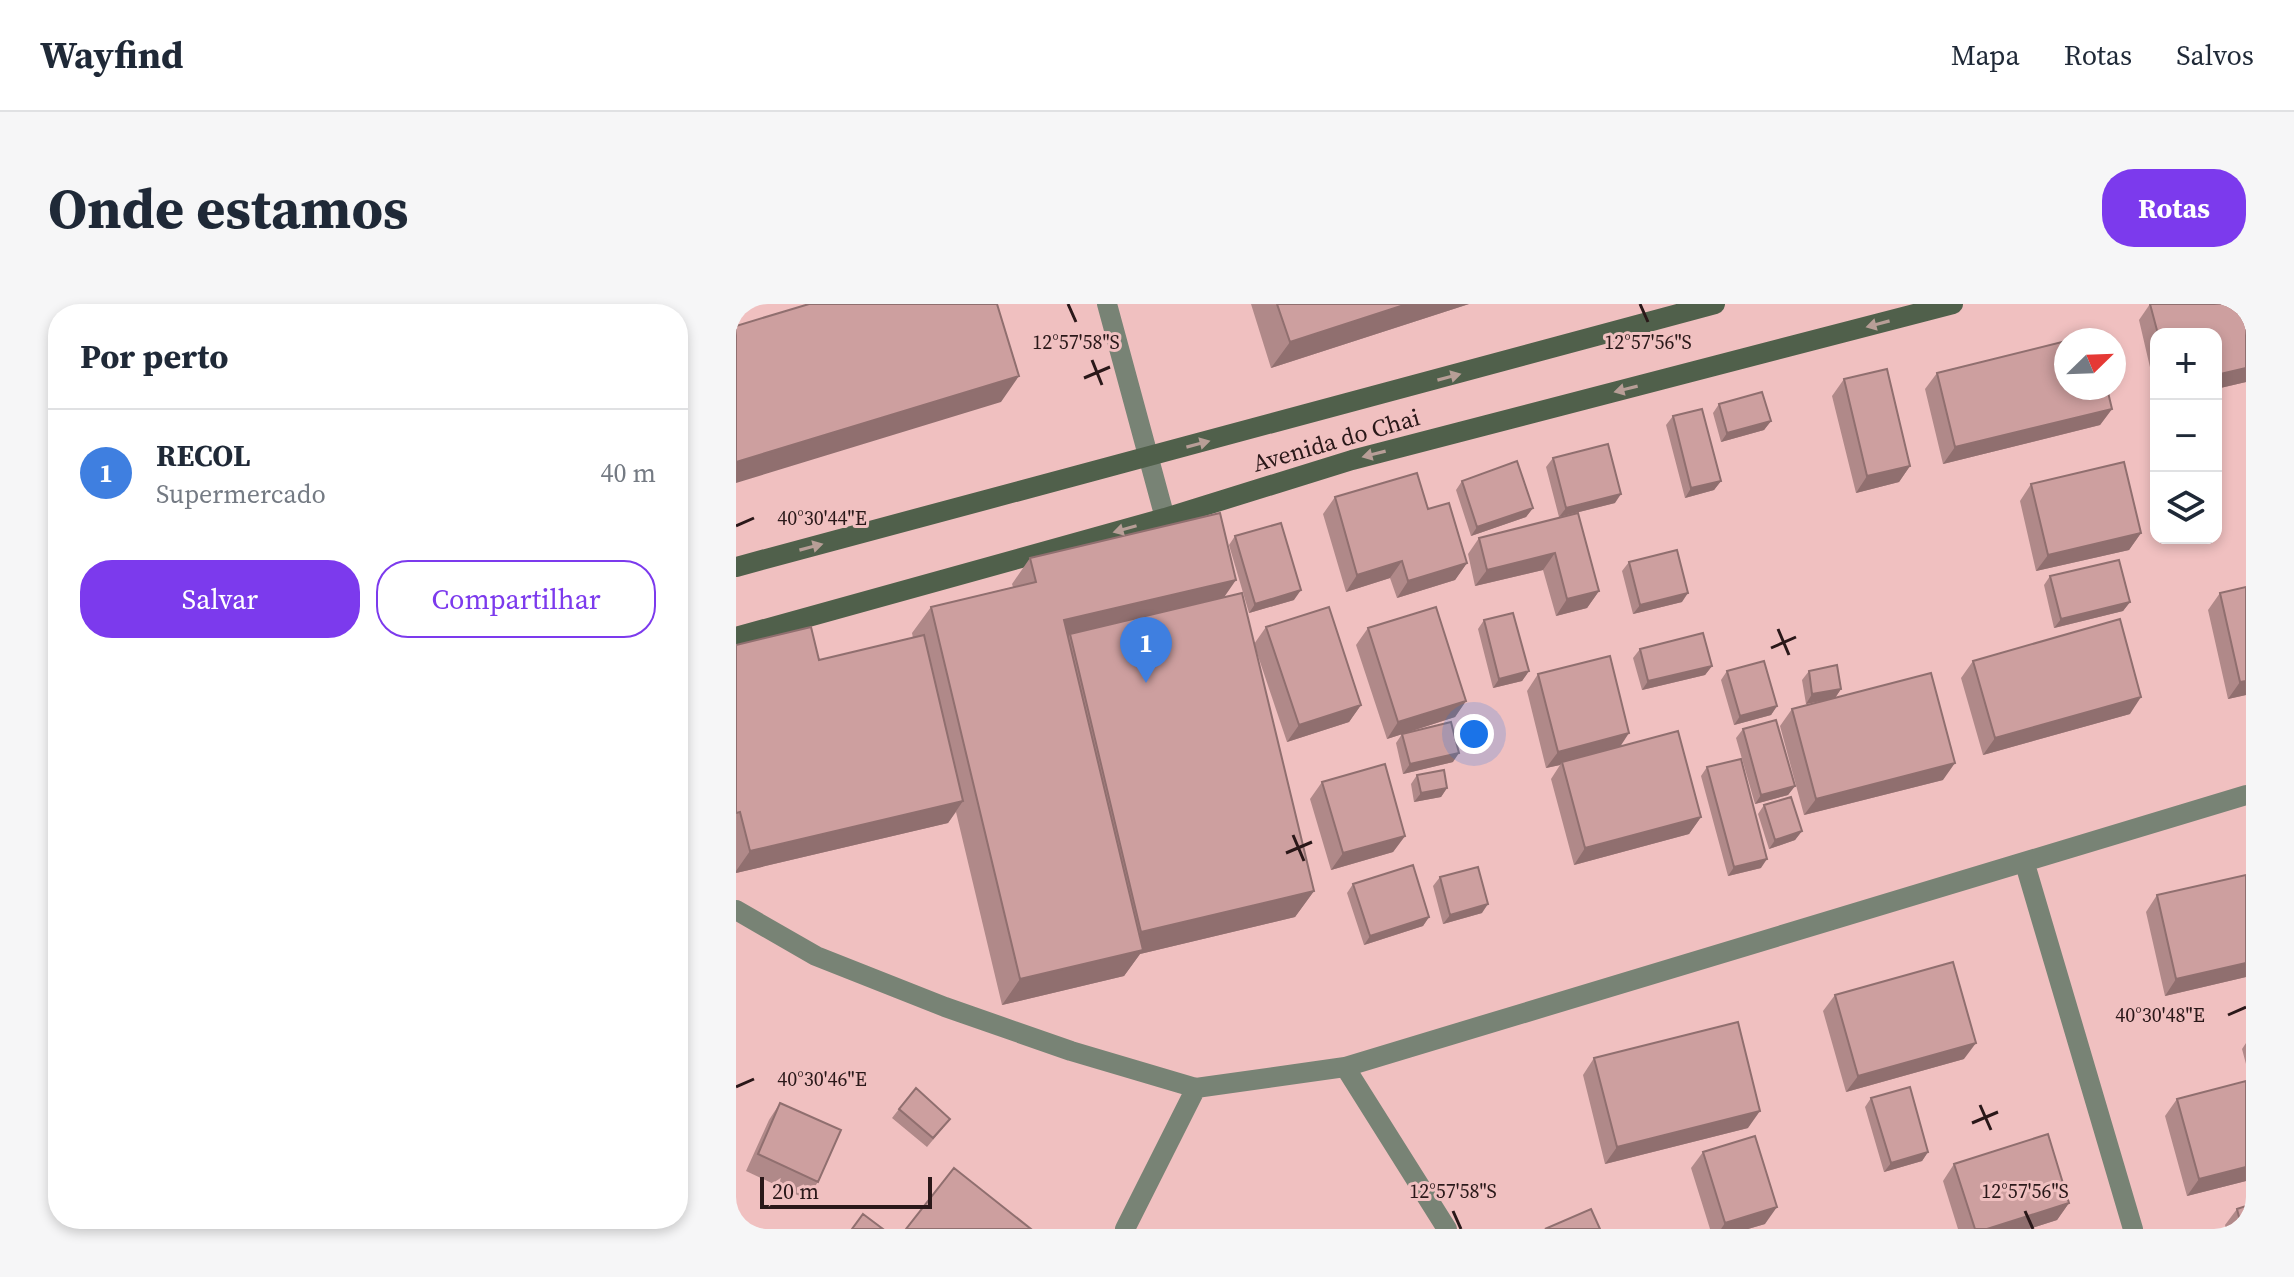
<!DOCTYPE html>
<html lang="pt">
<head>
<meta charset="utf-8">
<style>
	:root { --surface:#fff; --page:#f6f6f7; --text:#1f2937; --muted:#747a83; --line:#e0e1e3; --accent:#7c3aed }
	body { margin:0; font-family:"Source Serif 4",serif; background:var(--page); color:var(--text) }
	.controls { position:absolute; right:24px; top:24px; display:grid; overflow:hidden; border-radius:16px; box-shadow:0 4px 12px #0003 }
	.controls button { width:72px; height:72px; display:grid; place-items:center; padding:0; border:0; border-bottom:2px solid var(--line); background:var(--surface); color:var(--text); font:40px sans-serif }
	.compass { position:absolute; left:1318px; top:24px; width:72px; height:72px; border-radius:50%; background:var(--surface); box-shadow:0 4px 12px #0003; rotate:67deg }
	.scale { position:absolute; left:24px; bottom:20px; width:172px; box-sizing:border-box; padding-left:8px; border:4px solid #2a1819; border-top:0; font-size:22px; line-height:28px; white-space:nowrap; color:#2a1819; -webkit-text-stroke:6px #f0c0c0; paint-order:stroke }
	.you { position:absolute; left:738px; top:430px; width:28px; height:28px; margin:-20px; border:6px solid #fff; border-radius:50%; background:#1a73e8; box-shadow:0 0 0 12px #1a73e833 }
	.badge { display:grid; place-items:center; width:52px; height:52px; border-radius:50%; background:var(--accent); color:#fff; font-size:26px; font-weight:700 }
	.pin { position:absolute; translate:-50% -66px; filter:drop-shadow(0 2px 4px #0008) }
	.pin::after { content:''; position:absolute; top:42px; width:28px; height:24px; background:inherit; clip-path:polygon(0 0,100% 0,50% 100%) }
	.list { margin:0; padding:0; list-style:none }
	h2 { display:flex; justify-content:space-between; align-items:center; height:104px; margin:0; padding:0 32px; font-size:34px }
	h2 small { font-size:26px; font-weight:400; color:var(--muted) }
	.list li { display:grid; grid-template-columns:52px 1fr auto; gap:24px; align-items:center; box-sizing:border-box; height:128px; padding:0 32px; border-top:2px solid var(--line) }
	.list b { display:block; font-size:30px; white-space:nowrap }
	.list p { margin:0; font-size:26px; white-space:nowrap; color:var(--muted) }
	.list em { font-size:26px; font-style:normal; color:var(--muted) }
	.actions { display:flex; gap:16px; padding:24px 32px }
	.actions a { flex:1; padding:18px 0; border:2px solid var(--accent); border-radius:32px; text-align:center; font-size:28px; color:var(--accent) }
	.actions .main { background:var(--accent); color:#fff }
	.icon { flex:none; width:44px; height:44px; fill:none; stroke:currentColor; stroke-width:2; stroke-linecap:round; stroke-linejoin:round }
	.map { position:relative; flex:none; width:1510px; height:925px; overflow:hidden; border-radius:32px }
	header { display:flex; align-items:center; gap:48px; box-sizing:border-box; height:112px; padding:0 40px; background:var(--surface); border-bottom:2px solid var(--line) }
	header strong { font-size:38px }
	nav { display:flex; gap:44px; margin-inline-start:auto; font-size:28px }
	.intro { display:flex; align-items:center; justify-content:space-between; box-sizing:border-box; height:192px; padding:0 48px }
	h1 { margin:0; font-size:56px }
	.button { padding:20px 36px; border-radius:32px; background:var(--accent); color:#fff; font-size:28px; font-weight:700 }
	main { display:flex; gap:48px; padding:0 48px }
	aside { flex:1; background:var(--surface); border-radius:32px; box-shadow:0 4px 12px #0003 }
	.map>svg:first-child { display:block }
</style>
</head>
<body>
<header>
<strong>Wayfind</strong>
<nav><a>Mapa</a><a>Rotas</a><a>Salvos</a></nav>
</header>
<div class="intro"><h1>Onde estamos</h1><a class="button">Rotas</a></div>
<main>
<aside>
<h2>Por perto<small></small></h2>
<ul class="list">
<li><span class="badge" style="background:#3f7fe0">1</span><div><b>RECOL</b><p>Supermercado</p></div><em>40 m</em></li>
</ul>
<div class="actions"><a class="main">Salvar</a><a>Compartilhar</a></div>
</aside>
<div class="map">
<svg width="1510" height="925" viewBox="0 0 1510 925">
	<rect width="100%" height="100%" fill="#f0c0c0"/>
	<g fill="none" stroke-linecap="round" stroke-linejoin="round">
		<path stroke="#788375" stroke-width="20" d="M371,0l58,214
			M1289,560l108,365
			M0,606l80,46 129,51 126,44 125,37 149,-21 901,-272
			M609,763l102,162
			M389,925l71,-141"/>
		<path stroke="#50604b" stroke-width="20" d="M0,263l979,-263
			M0,333l429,-119 187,-58 601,-156"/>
	</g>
	<path fill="#b08989" d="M515,0h218l-198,64z
		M1414,0h96v78l-30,7v-55h-60v59l-17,-73z
		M1201,69l175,36 -12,16 -157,39 -18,-75z
		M1108,75l66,87 -11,16 -43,11 -24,-97z
		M983,100l52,17 -7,9 -43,12 -8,-29z
		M937,112l48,65 -7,9 -29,8 -19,-73z
		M817,154l62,45 -56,14 -13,-50z
		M726,177l71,27 -7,9 -55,19 -15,-46z
		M1295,180l110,49 -12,17 -93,21 -16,-70z
		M599,193l93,12 39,54 -12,17 -58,18 -7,-20 -44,14 -23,-78z
		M842,209l21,78 -12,17 -31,8 -13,-46 -68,16 -7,-32 11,-16z
		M499,232l59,64 -45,13 -20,-68z
		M294,254l193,40 91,293 -19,26 -155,37 -16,22 -122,29 -46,-193 -8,11 -212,50v-228l83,15 94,-22 -1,-5 19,-26 82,-20 -1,-3z
		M893,258l53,40 -49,12 -11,-43z
		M1314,272l80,26 -7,9 -69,17 -10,-43z
		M1510,283v108l-18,4 -20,-89 12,-17z
		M748,316l45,51 -7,10 -29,7 -15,-59z
		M530,323l95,78 -12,17 -62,20 -33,-98z
		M632,324l98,73 -11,16 -68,22 -31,-94z
		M904,345l72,17 -7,9 -63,15 -9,-32z
		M1237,357l157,53 -147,41 -22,-77z
		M991,367l50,35 -6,9 -37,10 -13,-45z
		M1073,367l32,18 -6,9 108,82 -139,35 -24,-89 12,-17 35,-9 -21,4 -4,-24z
		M802,370l163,143 -12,17 -115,31 -23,-86 9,-14 -14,3 -19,-77z
		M1007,425l52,57 -7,9 -33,9 -19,-66z
		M666,430l51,28 -50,12 -7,-31z
		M971,463l54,101 -33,8 -27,-100z
		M681,471l30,13 -6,9 -27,5 -3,-18z
		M586,478l83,54 -12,16 -62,18 -21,-71z
		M1028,501l38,26 -7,9 -26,9 -11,-35z
		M704,573l42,36 -39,11 -10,-38z
		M617,580l76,33 -6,9 -59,19 -17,-52z
		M1421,591l89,82 -81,19 -19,-84z
		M1099,691l129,64 -118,33 -23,-81z
		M1510,739v21l-4,-15z
		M858,754l154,70 -143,36 -22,-89z
		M1510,777v100l-59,15 -22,-80 12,-17z
		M1135,794l57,54 -6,9 -38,11 -19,-65z
		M44,799l38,79 -12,17 -60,-28 23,-51z
		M163,805l44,19 -16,19 -35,-29z
		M967,848l62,72 -17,5h-38l-19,-61z
		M1218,860l115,39 -12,17 -28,9h-71l-15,-48z
		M1501,905l9,20h-20l-1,-4z"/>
	<path fill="#906f6f" d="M671,0h62l-198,64 19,-26z
		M1510,64v14l-30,7v-14z
		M283,72l-18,26 -265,81v-21z
		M1376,105l-12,16 -157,39 12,-17z
		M1035,117l-7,9 -43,12 6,-9z
		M1174,162l-11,16 -43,11 11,-17z
		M985,177l-7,9 -29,8 6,-10z
		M885,190l-6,9 -56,14 7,-9z
		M797,204l-7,9 -55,19 6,-9z
		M1405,229l-12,17 -93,21 12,-16z
		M819,249l-12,17 -68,16 12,-16z
		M666,257l-12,17 -44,14 11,-17z
		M731,259l-12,17 -58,18 11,-17z
		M500,276l-18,26 -148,28 -6,8v-22z
		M565,286l-7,10 -45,13 6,-9z
		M863,287l-12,17 -31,8 11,-17z
		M952,289l-6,9 -49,12 7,-9z
		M1394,298l-7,9 -69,17 7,-9z
		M976,362l-7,9 -63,15 6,-9z
		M793,367l-7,10 -29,7 6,-9z
		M1510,377v14l-18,4 12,-17z
		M1105,385l-6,9 -29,6 6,-10z
		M1405,393l-11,17 -147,41 12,-17z
		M730,397l-11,16 -68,22 11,-17z
		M625,401l-12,17 -62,20 12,-17z
		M1041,402l-6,9 -37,10 6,-9z
		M893,429l-11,17 -56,12 -2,3 -14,3 12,-16z
		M723,449l-6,9 -50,12 7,-10z
		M1219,459l-12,17 -139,35 12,-16z
		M1059,482l-7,9 -33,9 6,-9z
		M711,484l-6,9 -27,5 7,-9z
		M227,497l-15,22 -212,50v-2l14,-20z
		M965,513l-12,17 -115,31 11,-17z
		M1066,527l-7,9 -26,9 6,-9z
		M669,532l-12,16 -62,18 12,-17z
		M1031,555l-6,9 -33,8 6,-9z
		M578,587l-19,26 -155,37 -16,22 -122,29 18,-26 106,-25 15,-22z
		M752,600l-6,9 -39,11 7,-9z
		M693,613l-6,9 -59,19 6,-9z
		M1510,659v14l-81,19 11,-17z
		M1240,739l-12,16 -118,33 12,-16z
		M1024,807l-12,17 -143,36 12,-17z
		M1192,848l-6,9 -38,11 7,-9z
		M1510,863v14l-59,15 12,-17z
		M1333,899l-12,17 -28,9h-42z
		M1041,903l-12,17 -17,5h-27l4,-6z"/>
	<path fill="#cd9f9f" stroke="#906f6f" stroke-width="2" d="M73,0h188l22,72 -283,86v-136z
		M541,0h130l-117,38z
		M1414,0h96v64l-30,7v-41h-58z
		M1357,30l2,6h-24z
		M1330,37v47h41l5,21 -157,38 -18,-74z
		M1151,65l23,97 -43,10 -23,-97z
		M1026,88l9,29 -44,12 -8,-29z
		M966,105l19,72 -30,7 -18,-72z
		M872,140l13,50 -55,14 -13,-50z
		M781,157l16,47 -56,19 -15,-46z
		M1388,158l17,71 -93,22 -17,-71z
		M681,169l11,36 21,-6 18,60 -59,18 -6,-20 -45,14 -22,-78z
		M484,209l16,67 -172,40 79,330 -123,29 -89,-372 105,-25 -6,-24z
		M842,209l21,78 -32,8 -12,-46 -68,17 -8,-32z
		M545,219l20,67 -46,14 -20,-68z
		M941,246l11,43 -48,12 -11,-43z
		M1383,256l11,42 -69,17 -11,-43z
		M1510,283v94l-6,1 -20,-89z
		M506,289l72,298 -173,41 -71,-298z
		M593,303l32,98 -62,20 -33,-98z
		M700,303l30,94 -68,21 -30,-94z
		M777,309l16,58 -30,8 -15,-59z
		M1384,315l21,78 -146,41 -22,-77z
		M75,323l8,33 105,-25 39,166 -213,50 -10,-39 -4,1v-168z
		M967,329l9,33 -64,15 -8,-32z
		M874,352l19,77 -71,19 -20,-78z
		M1028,357l13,45 -37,10 -13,-45z
		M1101,361l4,24 -29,5 -3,-23z
		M1195,369l24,90 -139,36 -24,-90z
		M1040,416l19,66 -34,9 -18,-66z
		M715,418l8,31 -49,11 -8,-30z
		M942,427l23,86 -116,31 -23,-86z
		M1005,455l26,100 -33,8 -27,-100z
		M649,460l20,72 -62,17 -21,-71z
		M708,466l3,18 -26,5 -4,-18z
		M1055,493l11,34 -27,9 -11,-35z
		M677,561l16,52 -59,19 -17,-52z
		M742,563l10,37 -38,11 -10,-38z
		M1510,571v88l-70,16 -19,-84z
		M1217,658l23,81 -118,33 -23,-81z
		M1002,718l22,89 -143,36 -23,-89z
		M1510,777v86l-47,12 -22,-80z
		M1174,783l18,65 -37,11 -20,-65z
		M180,784l34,31 -17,19 -34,-29z
		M44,799l61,27 -23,52 -60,-28z
		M1312,830l21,69 -82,26h-12l-21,-65z
		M1019,832l22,71 -52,16 -22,-71z
		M218,864l77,61h-125z
		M1510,902v23h-4l-5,-20z
		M855,905l9,20h-55z
		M127,910l20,15h-31z"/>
	<defs><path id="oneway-solid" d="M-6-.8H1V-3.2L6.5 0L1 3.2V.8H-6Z" transform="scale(2)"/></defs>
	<g fill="#b89e97">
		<use href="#oneway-solid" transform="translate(1142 20) rotate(165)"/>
		<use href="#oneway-solid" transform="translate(713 73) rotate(-15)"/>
		<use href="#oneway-solid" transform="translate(890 85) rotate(166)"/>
		<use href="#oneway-solid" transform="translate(462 140) rotate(-15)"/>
		<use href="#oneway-solid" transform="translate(638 150) rotate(166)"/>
		<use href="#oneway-solid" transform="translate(389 225) rotate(164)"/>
		<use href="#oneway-solid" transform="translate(75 243) rotate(-15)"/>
	</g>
	<path fill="none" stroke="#2a1819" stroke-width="3" d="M332,0l8,18M904,0l8,18M356,56l10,25M348,74l26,-11M0,222l18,-8M1042,325l11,26M1035,344l25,-11M557,531l11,26M550,549l26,-11M1492,711l18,-8M0,783l18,-8M1244,801l11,25M1236,819l26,-11M717,907l8,18M1289,907l8,18"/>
	<g text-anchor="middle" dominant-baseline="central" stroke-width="6" stroke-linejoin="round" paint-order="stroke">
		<g font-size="24" fill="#2a1819" stroke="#f0c0c0">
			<text transform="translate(600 136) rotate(-16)">Avenida do Chai</text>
		</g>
	</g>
	<g font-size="20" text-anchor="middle" fill="#2a1819" stroke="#f0c0c0" stroke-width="6" stroke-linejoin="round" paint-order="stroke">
		<text x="340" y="45">12°57'58"S</text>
		<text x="912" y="45">12°57'56"S</text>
		<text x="86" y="221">40°30'44"E</text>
		<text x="1424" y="718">40°30'48"E</text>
		<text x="86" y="782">40°30'46"E</text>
		<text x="717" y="894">12°57'58"S</text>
		<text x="1289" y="894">12°57'56"S</text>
	</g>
</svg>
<div class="controls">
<button>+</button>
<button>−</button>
<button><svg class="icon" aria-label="layers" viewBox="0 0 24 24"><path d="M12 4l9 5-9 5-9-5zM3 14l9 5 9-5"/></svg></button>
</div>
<svg class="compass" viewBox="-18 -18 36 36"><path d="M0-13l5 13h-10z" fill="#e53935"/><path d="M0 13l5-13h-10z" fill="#747a83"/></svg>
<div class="scale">20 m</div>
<div class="you"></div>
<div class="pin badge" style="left:410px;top:379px;background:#3f7fe0">1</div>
</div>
</main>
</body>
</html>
